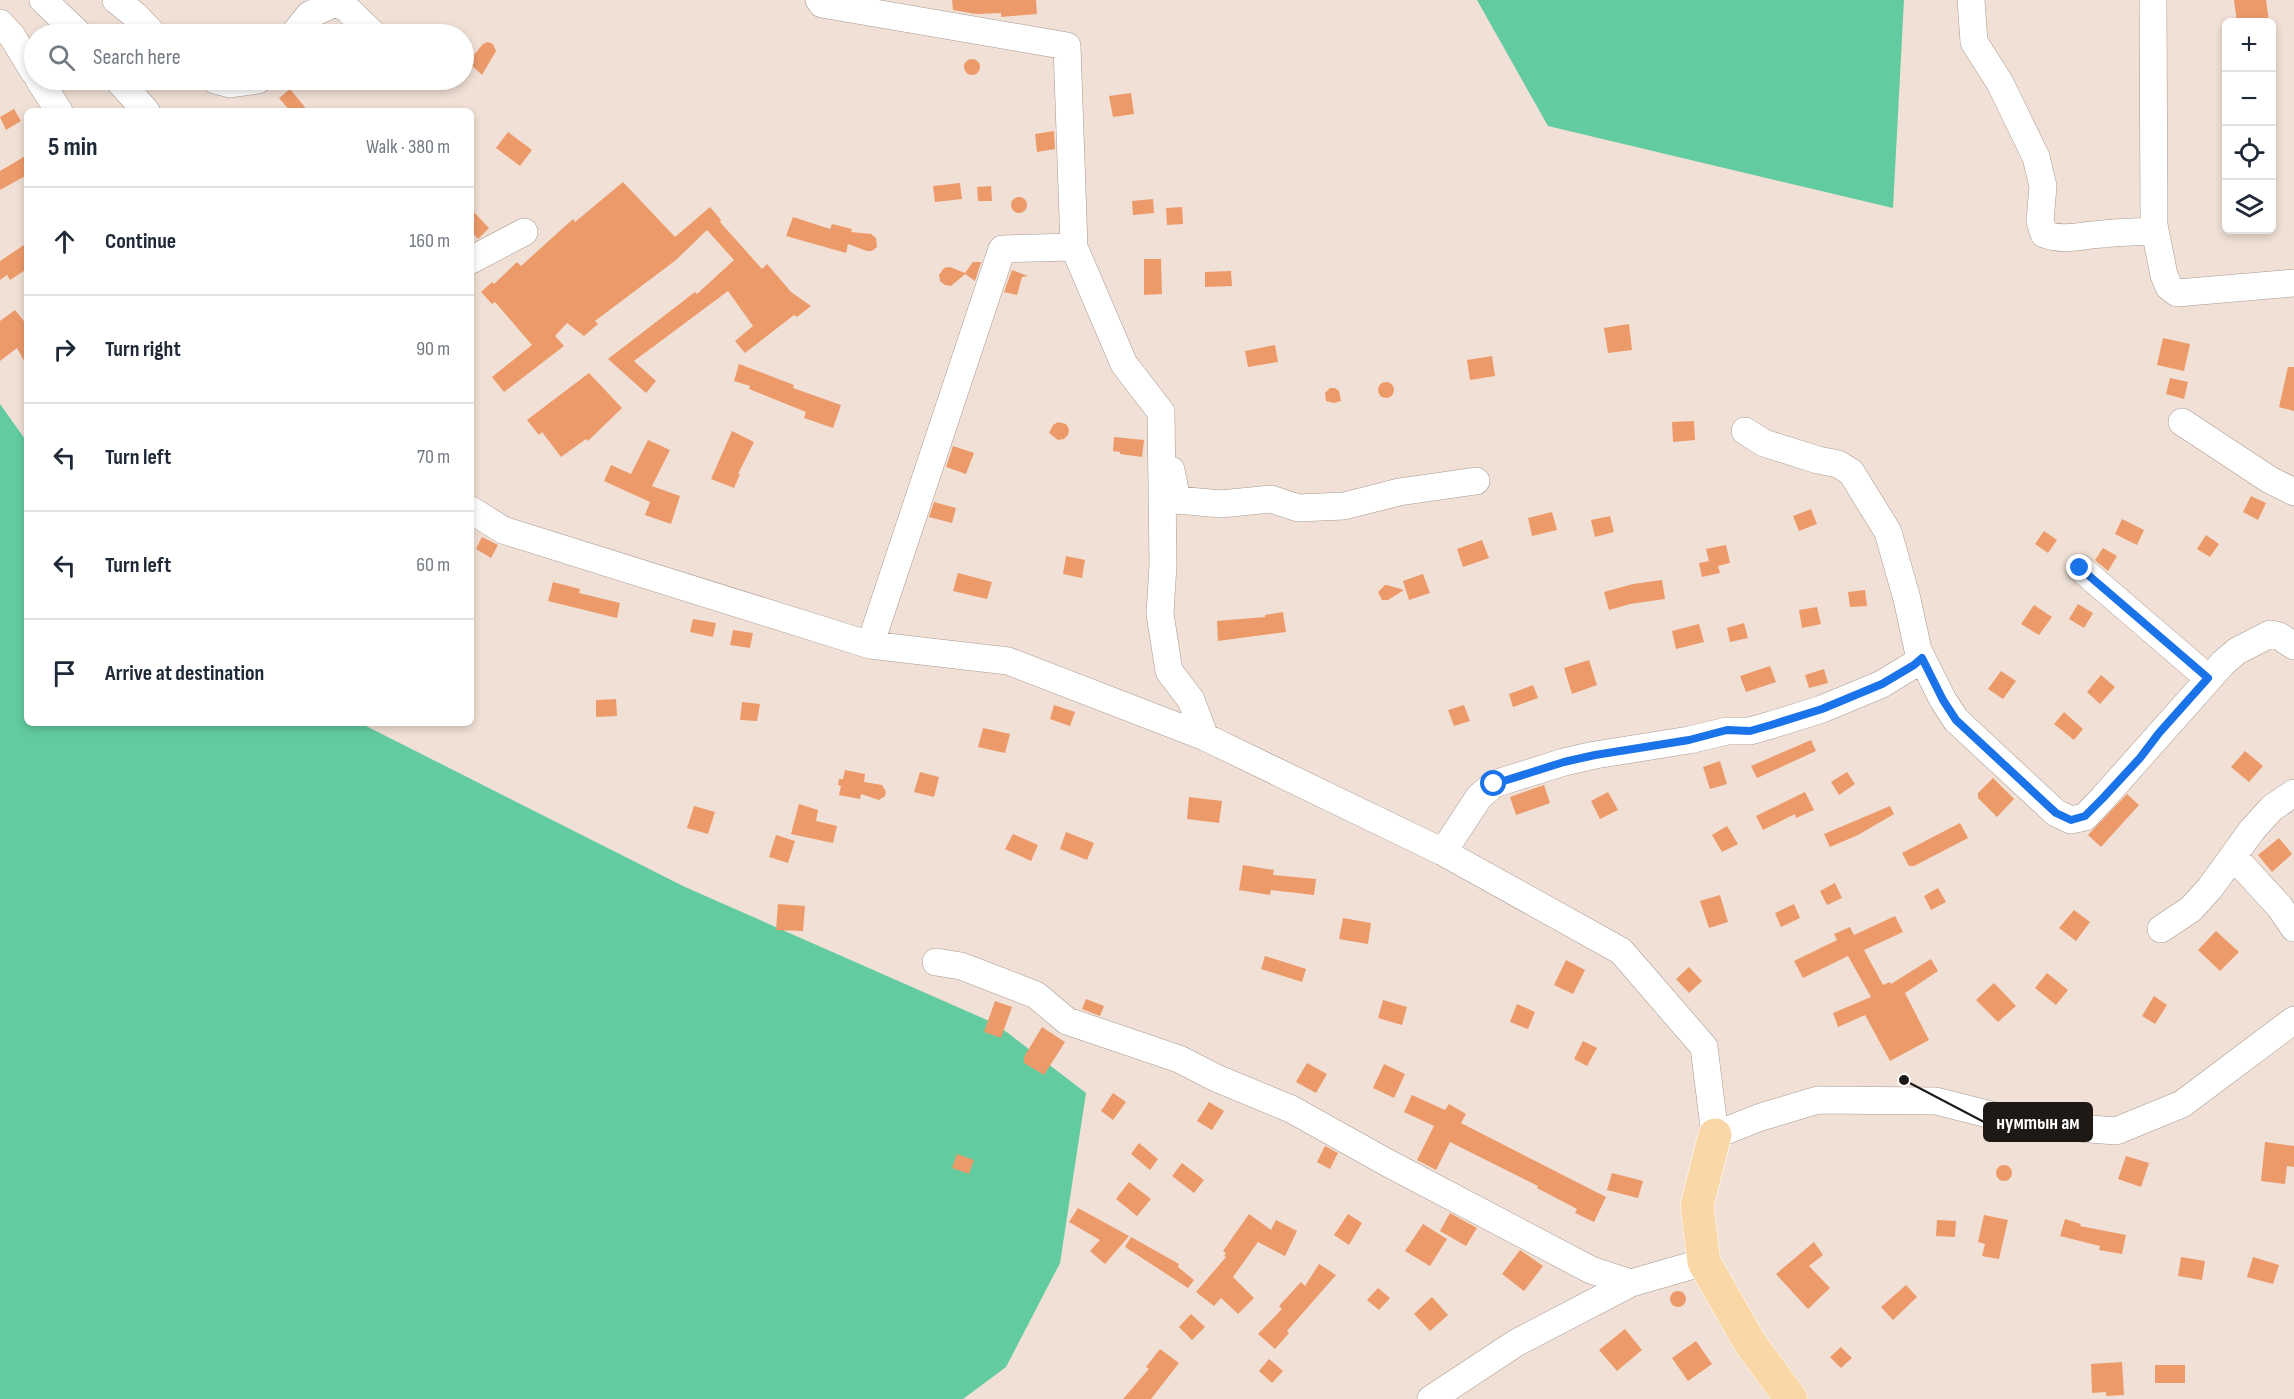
<!DOCTYPE html>
<html lang="en">
<head>
<meta charset="utf-8">
<style>
	:root { --surface:#fff; --page:#f6f6f7; --text:#1f2937; --muted:#747a83; --line:#e0e1e3 }
	body { margin:0; font-family:"Sofia Sans Condensed",sans-serif; background:var(--page); color:var(--text) }
	.controls { position:absolute; right:18px; top:18px; display:grid; overflow:hidden; border-radius:9px; box-shadow:0 3px 9px #0003 }
	.controls button { width:54px; height:54px; display:grid; place-items:center; padding:0; border:0; border-bottom:2px solid var(--line); background:var(--surface); color:var(--text); font:30px sans-serif }
	.stop { position:absolute; width:18px; height:18px; margin:-14px; border:4px solid #1a73e8; border-radius:50%; background:#fff }
	.stop.end { background:#1a73e8; border-color:#fff; box-shadow:0 2px 6px #0008 }
	.list { margin:0; padding:0; list-style:none }
	h2 { display:flex; justify-content:space-between; align-items:center; height:78px; margin:0; padding:0 24px; font-size:26px }
	h2 small { font-size:20px; font-weight:400; color:var(--muted) }
	.list li { display:grid; grid-template-columns:39px 1fr auto; gap:18px; align-items:center; box-sizing:border-box; height:108px; padding:0 24px; border-top:2px solid var(--line) }
	.list b { display:block; font-size:22px; white-space:nowrap }
	.list em { font-size:20px; font-style:normal; color:var(--muted) }
	.icon { flex:none; width:33px; height:33px; fill:none; stroke:currentColor; stroke-width:2; stroke-linecap:round; stroke-linejoin:round }
	.map { position:relative; flex:none; width:2294px; height:1399px; overflow:hidden }
	.search { position:absolute; background:var(--surface); box-shadow:0 3px 9px #0003; left:24px; top:24px; width:450px; height:66px; display:flex; align-items:center; gap:15px; box-sizing:border-box; padding:0 21px; border-radius:33px; color:var(--muted); font-size:22px }
	.panel { position:absolute; background:var(--surface); box-shadow:0 3px 9px #0003; left:24px; top:108px; width:450px; height:618px; border-radius:9px }
	.map>svg:first-child { display:block }
</style>
</head>
<body>
<div class="map">
<svg width="2294" height="1399" viewBox="0 0 2294 1399">
	<rect width="100%" height="100%" fill="#f0e0d5"/>
	<path fill="#62cb9f" d="M1477,0h427l-11,208 -345,-82z
		M0,404l27,38v281h333l325,164 311,137 90,69 -26,170 -54,104 -43,32h-963z"/>
	<path fill="#ed9a6a" d="M952,0h84l1,14 -36,3v-4l-25,1 -23,-4z
		M2234,0h32l3,22h-32z
		M488,42l5,2 3,7 -14,24 -14,-13 15,-18z
		M964 67a8 8 0 1 1 16 0a8 8 0 1 1-16 0Z
		M290,89l18,22h-18l-11,-13z
		M1131,93l3,21 -21,3 -4,-21z
		M14,109l7,12 -15,9 -6,-13z
		M1054,131l1,18 -18,3 -2,-18z
		M508,132l24,18 -12,16 -24,-18z
		M27,155v20l-27,15v-19z
		M623,182l52,55 35,-30 11,13 -1,2 42,47 5,-5 24,28 20,14 -14,11 -3,-2 -49,38 -10,-12 18,-15 -25,-35 -94,70 22,20 -10,12 -38,-34 87,-67 2,2 37,-34 -27,-30 -31,30 -81,61 3,3 -14,12 -17,-13 -12,13 9,10 -60,46 -12,-15 40,-32 -37,-43 -3,2 -11,-12 11,-10 2,2 23,-22 4,4 52,-47 2,3z
		M960,183l2,16 -27,3 -2,-16z
		M991,186l1,15h-14l-1,-14z
		M1011 205a8 8 0 1 1 16 0a8 8 0 1 1-16 0Z
		M1153,199l1,14 -21,2 -1,-14z
		M1182,207l1,17 -16,1 -1,-17z
		M471,209l18,19 -11,11 -7,-8z
		M793,217l37,12 2,-5 20,5 -1,3 20,2 5,4 1,9 -5,4h-5l-19,-7 -2,9 -60,-17z
		M27,243v26l-17,11 -3,-5 -7,5v-19z
		M1144,259h17l1,35 -18,1z
		M973,262h8l-6,19 -10,-7 -14,12 -6,-1 -5,-4 -1,-6 5,-7 6,-1 15,6z
		M1012,270l16,6 -6,1 -5,18 -13,-3z
		M1231,271l1,15 -27,1v-15z
		M15,310l12,15v41l-10,-18 -17,13v-40z
		M1629,324l3,26 -24,3 -4,-25z
		M2163,338l27,6 -6,27 -27,-6z
		M1275,345l3,17 -30,5 -3,-16z
		M1492,356l3,20 -25,4 -3,-20z
		M739,364l55,21 -1,3 48,17 -8,23 -29,-10 2,-6 -57,-23 1,-3 -16,-5z
		M2288,367h6v44l-15,-4z
		M589,373l33,35 -34,33 -2,-2 -25,18 -19,-25 -3,3 -12,-15z
		M2170,378l18,4 -4,17 -18,-5z
		M1378 390a8 8 0 1 1 16 0a8 8 0 1 1-16 0Z
		M1330,388h5l4,3 2,10 -7,2 -8,-2 -1,-8z
		M1694,421l1,19 -22,2 -1,-20z
		M1058,422l8,2 3,5 -1,6 -4,4 -6,1 -9,-7 4,-8z
		M732,431l22,11 -16,32h2l-6,14 -23,-9z
		M1114,437l30,3 -2,17 -22,-3v-2l-7,-1z
		M648,440l22,10 -18,36 28,10 -9,28 -26,-9 5,-13 -46,-21 7,-16 20,9z
		M953,446l21,7 -8,21 -20,-7z
		M2251,496l15,7 -8,17 -15,-8z
		M934,502l22,6 -4,15 -23,-6z
		M1811,509l6,15 -18,7 -6,-15z
		M1552,512l5,18 -25,6 -4,-18z
		M1610,516l4,16 -19,5 -4,-17z
		M2122,519l22,11 -7,15 -22,-11z
		M2044,531l13,9 -9,13 -13,-9z
		M2206,535l13,9 -9,13 -13,-8z
		M482,537l16,8 -7,13 -15,-9z
		M1482,540l7,18 -26,9 -6,-18z
		M1726,545l4,18 -12,3 2,7 -18,4 -3,-14 10,-2 -3,-12z
		M2103,548l14,8 -9,15 -13,-11z
		M1066,556l19,4 -3,18 -19,-4z
		M958,573l34,9 -5,17 -34,-8z
		M1423,574l7,19 -21,7 -6,-19z
		M1662,580l3,19 -35,5 -21,6 -5,-18 29,-8z
		M553,582l27,7 -1,4 41,10 -3,15 -69,-17z
		M1385,585h2l17,5 -16,10h-6l-4,-8z
		M1865,590l2,16 -17,1 -2,-15z
		M2078,604l15,9 -9,15 -15,-9z
		M2034,605l18,12 -13,18 -18,-11z
		M1817,607l4,17 -19,4 -3,-18z
		M1283,612l3,20 -68,9 -1,-20 48,-4v-2z
		M693,619l23,4 -3,14 -23,-5z
		M1744,623l4,15 -18,4 -3,-14z
		M1699,624l5,18 -28,7 -4,-18z
		M733,630l20,3 -3,15 -20,-3z
		M1589,660l8,25 -25,9 -8,-26z
		M1770,666l6,16 -30,10 -6,-16z
		M1824,669l4,14 -19,5 -4,-13z
		M2001,671l15,10 -13,18 -15,-10z
		M2101,675l14,12 -15,17 -13,-12z
		M1533,685l5,13 -25,9 -4,-13z
		M616,699l1,17 -21,1v-17z
		M742,702l18,2 -3,17 -17,-1z
		M1054,705l21,7 -5,14 -20,-7z
		M1464,705l6,16 -16,5 -6,-16z
		M2064,712l19,17 -9,11 -20,-16z
		M983,728l27,6 -5,19 -27,-6z
		M1811,740l5,11 -59,27 -6,-12z
		M2245,751l18,15 -14,16 -18,-15z
		M1720,761l7,23 -17,5 -7,-22z
		M845,770l20,4 -1,8 18,3 4,7 -1,4 -6,4 -18,-6 -1,5 -21,-4 2,-9 -3,-1 1,-6h4z
		M920,772l19,5 -5,20 -20,-5z
		M1847,772l8,12 -16,11 -8,-13z
		M1993,778l21,21 -17,18 -19,-19v-5z
		M1544,785l6,18 -34,12 -6,-18z
		M1608,792l10,18 -18,9 -9,-18z
		M1805,792l9,18 -18,8 -1,-4 -32,16 -7,-14z
		M2127,794l12,11 -38,42 -13,-12z
		M1189,797l33,4 -3,22 -32,-4z
		M799,804l19,6 -2,11 21,5 -4,17 -42,-9z
		M694,806l21,6 -7,22 -21,-6z
		M1890,806l4,8 -36,21 -28,12 -6,-13z
		M1960,823l8,15 -54,28h-5l-7,-13z
		M1727,826l11,18 -16,8 -10,-17z
		M1066,832l28,11 -7,17 -27,-11z
		M1013,834l25,11 -7,16 -26,-12z
		M776,835l19,6 -7,22 -19,-6z
		M2279,838l13,16 -20,18 -14,-17z
		M1243,865l31,5 -1,5 43,4 -2,16 -43,-5 -1,5 -31,-5z
		M1835,883l7,15 -15,7 -7,-14z
		M1938,888l8,14 -15,8 -7,-14z
		M1720,895l8,27 -19,6 -9,-27z
		M778,904l27,2 -2,25 -27,-1z
		M1794,904l6,14 -19,9 -6,-14z
		M2074,910l16,12 -14,19 -17,-13z
		M1895,916l8,16 -39,18 19,35 7,-3 1,2 40,-25 7,12 -33,22 24,47 -39,21 -25,-46 -27,12 -5,-14 38,-16 -23,-41 -45,22 -9,-17 43,-21 -3,-6 16,-7 4,8z
		M1343,918l28,5 -3,21 -29,-5z
		M2216,931l23,21 -19,19 -22,-21z
		M1265,956l41,13 -4,13 -41,-13z
		M1566,960l19,10 -12,24 -19,-9z
		M1689,967l13,14 -13,12 -13,-14z
		M2047,973l21,17 -12,15 -21,-17z
		M1994,983l22,23 -18,16 -22,-22z
		M2154,996l13,9 -12,19 -13,-8z
		M1086,999l18,7 -4,10 -18,-7z
		M1383,1000l24,7 -5,18 -24,-7z
		M995,1001l17,6 -11,31 -17,-6z
		M1517,1004l18,8 -7,17 -18,-7z
		M1042,1027l23,15 -21,33 -20,-12v-6z
		M1583,1041l14,7 -10,18 -13,-7z
		M1307,1063l20,11 -11,19 -20,-11z
		M1384,1064l21,10 -11,24 -21,-10z
		M1113,1093l13,9 -13,18 -12,-9z
		M1412,1095l33,15 4,-6 17,10 -5,9 145,74 -12,25 -19,-9 2,-4 -40,-21 1,-2 -88,-44 -14,28 -19,-10 17,-34 -30,-14z
		M1209,1102l15,9 -12,19 -15,-9z
		M2265,1142l29,4v21l-7,-1 -2,18 -24,-3z
		M1139,1143l19,16 -8,11 -19,-16z
		M1325,1146l13,7 -8,16 -13,-7z
		M957,1154l17,6 -5,14 -17,-6z
		M2126,1156l23,7 -8,24 -23,-8z
		M1182,1163l22,17 -10,13 -22,-17z
		M1996 1173a8 8 0 1 1 16 0a8 8 0 1 1-16 0Z
		M1612,1173l31,8 -5,17 -31,-8z
		M1129,1182l22,17 -14,17 -21,-17z
		M1078,1208l51,28 -24,28 -15,-13 10,-11 -31,-18z
		M1450,1213l27,15 -11,18 -26,-15z
		M1249,1214l22,16 5,-10 21,11 -12,25 -27,-14 -25,35 21,21 -16,16 -17,-16 -7,8 -18,-14 30,-35 -2,-1 2,-3 -3,-2z
		M1348,1214l14,9 -13,22 -15,-10z
		M1984,1215l24,5 -9,39 -17,-3 3,-12 -7,-2z
		M2065,1219l16,5 -1,2 46,9 -4,19 -23,-4 1,-4 -40,-10z
		M1937,1220l19,1 -1,16 -19,-1z
		M1423,1224l24,15 -17,27 -25,-15z
		M1131,1237l48,27 -1,3 16,13 -6,8 -63,-41z
		M1814,1242l9,13 -14,11 21,22 -22,21 -32,-35z
		M1520,1250l23,16 -19,25 -22,-17z
		M2181,1257l24,4 -3,19 -24,-4z
		M2253,1257l26,8 -6,19 -26,-7z
		M1319,1264l17,11 -49,56 2,2 -14,16 -17,-15 24,-25 -3,-3 22,-24 4,4z
		M1906,1285l11,12 -24,23 -12,-13z
		M1378,1288l12,10 -11,12 -12,-10z
		M1670 1299a8 8 0 1 1 16 0a8 8 0 1 1-16 0Z
		M1432,1297l16,18 -18,16 -16,-17z
		M1191,1314l14,13 -13,13 -13,-13z
		M1625,1329l17,21 -25,21 -18,-21z
		M1696,1341l16,23 -24,17 -16,-23z
		M1841,1347l11,11 -11,10 -11,-11z
		M1160,1349l19,14 -28,36h-28l26,-30 -3,-2z
		M1269,1359l14,12 -11,12 -13,-12z
		M2122,1362l2,33 -18,1v-4l-14,1 -1,-29z
		M2155,1365h30v18h-30z"/>
	<g fill="none" stroke-linecap="round" stroke-linejoin="round">
		<defs>
			<path id="minor" d="M43,0l36,34
				M116,0l20,16 17,18
				M819,0l3,4 245,42 7,201 50,117 37,48 2,153 -3,49 9,57 22,29 14,37
				M1971,0l3,42 26,41 36,74 7,29 -3,35 4,13c21,8 38,1 59,0 17,-2 35,-2 52,-3
				M2153,0l1,225 10,50 5,12 8,6 117,-10
				M0,23l12,13 22,36
				M294,34l15,-19 26,-12 11,5 27,26
				M39,80l20,31
				M118,80l28,31
				M215,80l15,4 28,-4
				M471,260l53,-28
				M2182,422l88,58 24,12
				M1745,431l19,12 54,17 20,4 13,8 37,60 19,67 11,51 25,50 13,20 100,93 15,7 14,-3 18,-19 120,-135 14,-12 33,-17 9,2 15,10
				M1171,470l6,30 44,4 50,-5 27,9 46,-2 55,-14 77,-11
				M471,510l32,20 367,115 138,16 197,76 238,115 178,99 83,96 11,88 46,-18 57,-17 118,1 91,23 89,7 66,-27 112,-84
				M2080,568l128,110
				M870,645l132,-396 72,-2
				M1443,852l36,-55 15,-13 70,-22 31,-7 94,-15 38,-9h23l21,-6 51,-16 60,-25 31,-19 9,-7
				M2234,857l45,49 15,22
				M2161,929l30,-20 19,-21 42,-58 20,-22 22,-15
				M936,962l25,4 75,29 31,26 112,38 37,19 75,31 95,53 205,108 40,13 73,-21
				M1431,1399l85,-56 115,-60"/>
			<path id="major" d="M1715,1135l-18,70 7,57 46,81 41,56"/>
		</defs>
		<use href="#minor" stroke="#a89990" stroke-width="28"/>
		<use href="#major" stroke="#fff" stroke-width="34"/>
		<use href="#minor" stroke="#fff" stroke-width="27"/>
		<use href="#major" stroke="#fad7a6" stroke-width="33"/>
	</g>
	<g fill="none" stroke-linecap="round" stroke-linejoin="round">
		<path stroke="#1a73e8" stroke-width="8" d="M1494,784l70,-22 31,-7 94,-15 38,-10 23,1 21,-6 51,-16 60,-25 32,-19 8,-7 21,42 13,20 100,93 15,7 14,-4 18,-18 37,-40 19,-25 49,-55 -128,-110"/>
	</g>
	<path fill="none" stroke="#1e1915" stroke-width="2" d="M1904 1080L1984 1122"/>
	<circle fill="#1e1915" stroke="#fff" stroke-width="2" cx="1904" cy="1080" r="6"/>
	<rect fill="#1e1915" stroke="#1e1915" stroke-width="2" x="1984" y="1103" width="108" height="38" rx="6"/>
	<g font-size="20" text-anchor="middle" font-weight="bold" fill="#fff">
		<text x="2038" y="1129">нумтын ам</text>
	</g>
</svg>
<div class="controls">
<button>+</button>
<button>−</button>
<button><svg class="icon" aria-label="locate" viewBox="0 0 24 24"><circle cx="12" cy="12" r="6"/><path d="M12 2v4M12 18v4M2 12h4M18 12h4"/></svg></button>
<button><svg class="icon" aria-label="layers" viewBox="0 0 24 24"><path d="M12 4l9 5-9 5-9-5zM3 14l9 5 9-5"/></svg></button>
</div>
<div class="stop" style="left:1494px;top:784px"></div>
<div class="stop end" style="left:2080px;top:568px"></div>
<div class="search"><svg class="icon" aria-label="search" viewBox="0 0 24 24"><circle cx="10" cy="10" r="6"/><path d="M15 15l6 6"/></svg>Search here</div>
<section class="panel">
<h2>5 min<small>Walk · 380 m</small></h2>
<ul class="list">
<li><svg class="icon" aria-label="ahead" viewBox="0 0 24 24"><path d="M12 20V5M6 11l6-6 6 6"/></svg><div><b>Continue</b></div><em>160 m</em></li>
<li><svg class="icon" aria-label="right" viewBox="0 0 24 24"><path d="M7 20v-9h11M14 6l5 5-5 5"/></svg><div><b>Turn right</b></div><em>90 m</em></li>
<li><svg class="icon" aria-label="left" viewBox="0 0 24 24"><path d="M17 20v-9H6M10 6l-5 5 5 5"/></svg><div><b>Turn left</b></div><em>70 m</em></li>
<li><svg class="icon" aria-label="left" viewBox="0 0 24 24"><path d="M17 20v-9H6M10 6l-5 5 5 5"/></svg><div><b>Turn left</b></div><em>60 m</em></li>
<li><svg class="icon" aria-label="arrive" viewBox="0 0 24 24"><path d="M6 21V4h12l-3 4 3 4H6"/></svg><div><b>Arrive at destination</b></div></li>
</ul>
</section>
</div>
</body>
</html>
